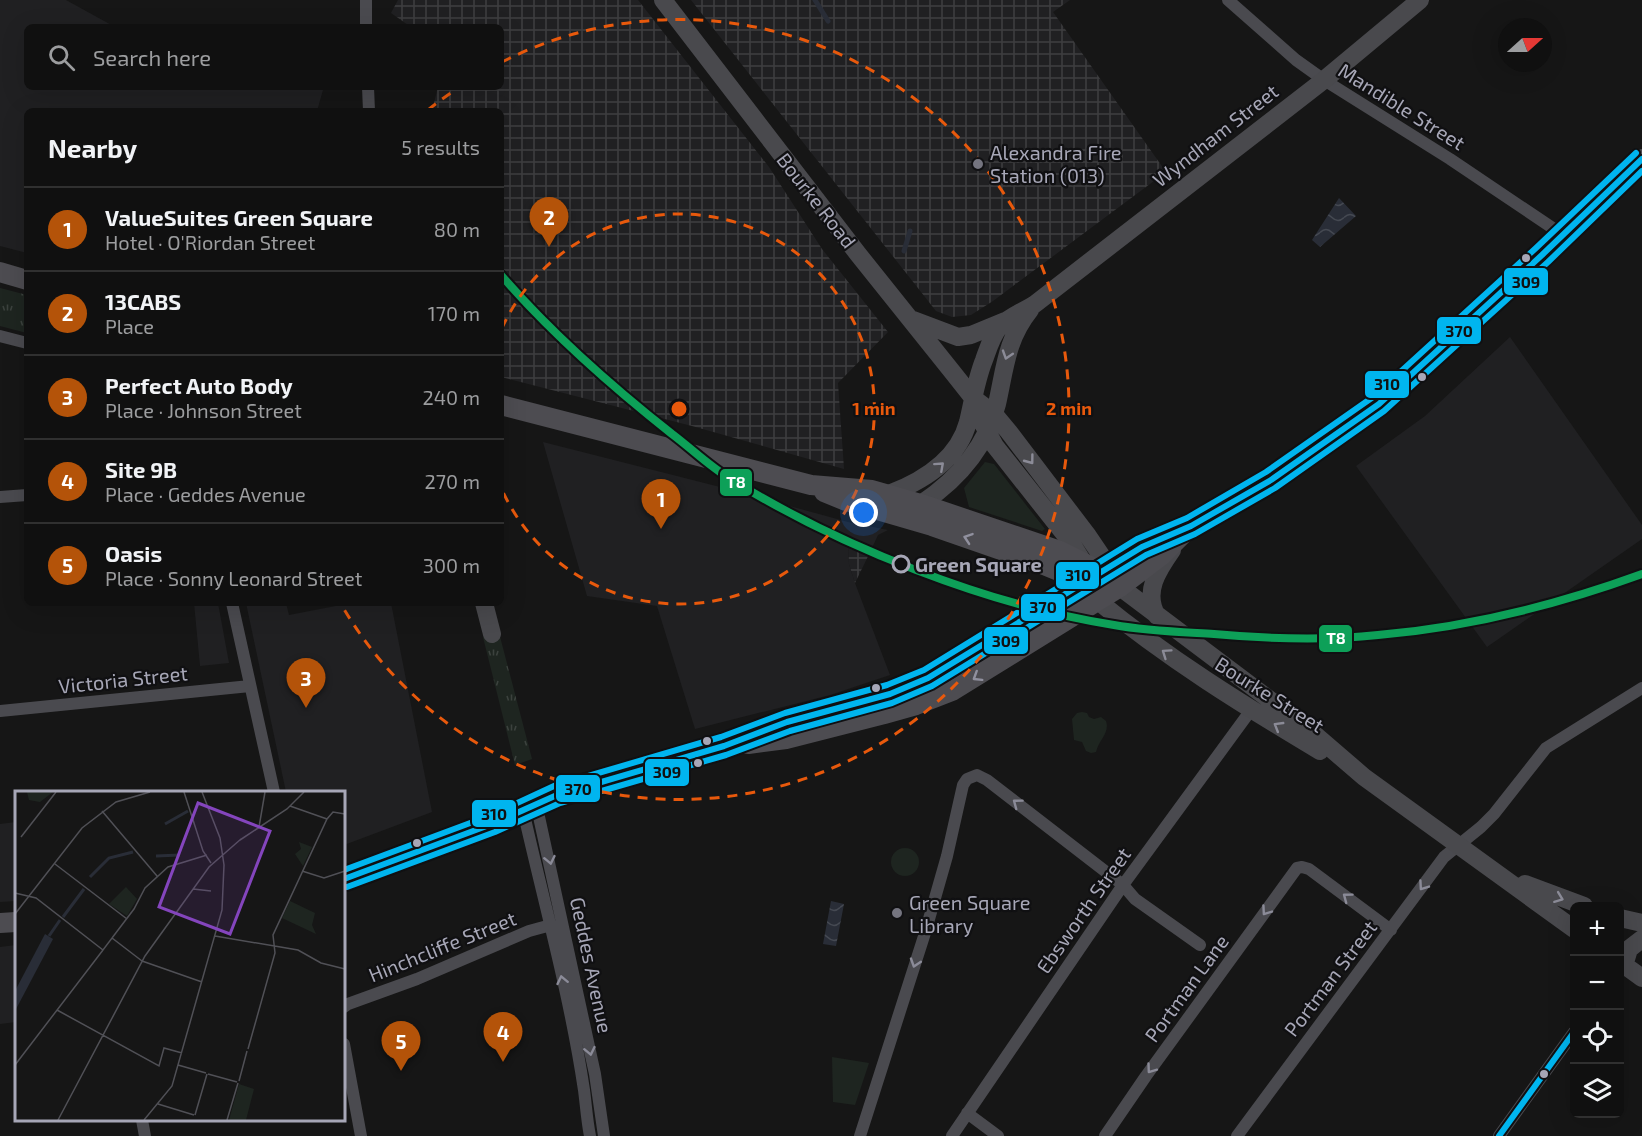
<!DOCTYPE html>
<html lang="en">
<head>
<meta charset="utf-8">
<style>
	:root { --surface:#101010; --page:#1e1e1e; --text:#f1f3f6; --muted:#9c9d9f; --line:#303030; --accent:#b45309 }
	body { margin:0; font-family:"Exo 2",sans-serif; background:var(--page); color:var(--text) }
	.controls { position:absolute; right:18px; bottom:18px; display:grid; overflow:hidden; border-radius:9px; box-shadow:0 6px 24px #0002 }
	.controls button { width:54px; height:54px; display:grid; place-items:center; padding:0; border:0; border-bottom:2px solid var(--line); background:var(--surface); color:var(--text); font:30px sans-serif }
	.compass { position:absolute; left:1498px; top:18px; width:54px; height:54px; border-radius:50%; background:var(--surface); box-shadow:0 6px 24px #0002; rotate:69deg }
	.you { position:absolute; left:864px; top:513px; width:21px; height:21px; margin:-15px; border:4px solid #fff; border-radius:50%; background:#1a73e8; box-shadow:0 0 0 9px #1a73e833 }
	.badge { display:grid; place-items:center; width:39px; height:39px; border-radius:50%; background:var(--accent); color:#fff; font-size:20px; font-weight:700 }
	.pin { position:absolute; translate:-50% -50px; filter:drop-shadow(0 2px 3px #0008) }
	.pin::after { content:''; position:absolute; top:32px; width:21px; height:18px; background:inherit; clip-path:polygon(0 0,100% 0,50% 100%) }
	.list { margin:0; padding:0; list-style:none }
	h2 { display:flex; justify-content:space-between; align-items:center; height:78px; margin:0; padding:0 24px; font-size:26px }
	h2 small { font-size:20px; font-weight:400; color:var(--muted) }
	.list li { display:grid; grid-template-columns:39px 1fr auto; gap:18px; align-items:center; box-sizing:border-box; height:84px; padding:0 24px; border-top:2px solid var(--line) }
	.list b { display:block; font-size:22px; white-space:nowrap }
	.list p { margin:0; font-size:20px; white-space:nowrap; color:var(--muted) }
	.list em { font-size:20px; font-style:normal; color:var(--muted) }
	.icon { flex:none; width:33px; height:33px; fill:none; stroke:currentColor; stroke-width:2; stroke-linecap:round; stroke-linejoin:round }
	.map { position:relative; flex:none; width:1642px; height:1136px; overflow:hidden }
	.search { position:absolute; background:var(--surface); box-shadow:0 6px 24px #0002; left:24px; top:24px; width:480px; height:66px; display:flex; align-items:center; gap:15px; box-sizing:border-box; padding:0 21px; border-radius:9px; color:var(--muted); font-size:22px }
	.panel { position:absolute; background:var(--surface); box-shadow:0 6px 24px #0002; left:24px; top:108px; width:480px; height:498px; border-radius:9px }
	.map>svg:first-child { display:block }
</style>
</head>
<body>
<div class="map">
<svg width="1642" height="1136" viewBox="0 0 1642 1136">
	<defs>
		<pattern id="industrial-grid" width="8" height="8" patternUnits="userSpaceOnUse" patternTransform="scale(1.5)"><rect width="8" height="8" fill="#202022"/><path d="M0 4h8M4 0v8" fill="none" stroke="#3e3e40"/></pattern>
		<pattern id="park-tufts" width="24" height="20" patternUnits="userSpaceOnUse" patternTransform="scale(1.5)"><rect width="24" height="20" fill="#1e2520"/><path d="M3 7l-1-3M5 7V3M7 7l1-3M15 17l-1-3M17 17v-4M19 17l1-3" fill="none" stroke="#3c423e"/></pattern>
		<pattern id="water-waves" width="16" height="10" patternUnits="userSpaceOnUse" patternTransform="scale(1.5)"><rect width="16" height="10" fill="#292d37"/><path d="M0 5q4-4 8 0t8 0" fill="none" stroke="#454952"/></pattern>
	</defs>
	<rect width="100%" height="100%" fill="#161616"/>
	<path fill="#202022" d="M0,0h66l49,27h-88v60h283l13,3 -6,21h-290v142l-27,-7z
		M1510,337l132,188v14l-155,108 -131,-181 69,-50z
		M543,442l181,46 124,34 40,8 -10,5 -6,13 -24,-9 1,25 6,19 35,92 -60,20 -135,34 -38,-123 -70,-10z
		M194,603h24l11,60 -29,3z
		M246,603h40l3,12 62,-12h40l41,209 -88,33v-53h-58z
		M16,822v79l-16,1v-78z
		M16,945v77l-16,2v-77z"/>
	<path fill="url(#industrial-grid)" d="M398,0h240l131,167 53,82 66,83 -50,51 6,86 -152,-43 -191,-49v-266h-69l6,-24h63v-60h-90l-20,-14z
		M691,0h379l-17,12 113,160 -173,129 -22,14 -19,2 -16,-6z
		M848,539l24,9 -17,35 -6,-19z"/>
	<path fill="#1e2520" d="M985,462l9,2 51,65 -3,2 -73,-24 -5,-19z
		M1082,712l5,1 2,4 5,2 7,-2 5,4c4,12 -7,19 -10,31l-5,1 -5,-2 -4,-9 -8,-2 -2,-21 5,-6z
		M891 862a14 14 0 1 1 28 0a14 14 0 1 1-28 0Z
		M832,1057l37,6 -14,42 -22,-3z"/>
	<path fill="url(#park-tufts)" d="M0,288l27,7v38l-27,-7z
		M499,633l33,126 -17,6 -32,-128z"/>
	<path fill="url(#water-waves)" d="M1339,198l17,18 -36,31 -8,-7z
		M831,901l13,3 -8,42 -13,-2z"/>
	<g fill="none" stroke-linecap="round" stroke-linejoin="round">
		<path stroke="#292d37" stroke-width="5" d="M815,0l13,21
			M904,251l6,-20"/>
		<path stroke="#4a4a4f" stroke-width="12" d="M366,0v27
			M1228,0l68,60 28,20 126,79 113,76
			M368,87l1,24
			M0,336l27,7
			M0,497l27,-2
			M232,603l42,189
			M0,711l250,-25
			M536,803l59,271 9,62
			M523,810c21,93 47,186 61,280 2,15 3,31 6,46
			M344,1007l4,-3 69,-25 112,-48 22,-6
			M344,1044l17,92
			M967,1113l31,23
			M142,1120l3,16
			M860,1136l65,-203 22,-77 16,-71 4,-6 10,-4 10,5 136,105 12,14 65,46
			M952,1136l171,-251 128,-175
			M1105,1136l41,-60 151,-208 5,-1 7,2 82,61
			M1237,1136l207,-279 37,-30 13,-13 52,-66 96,-60
			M1499,1136l75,-104"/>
		<path stroke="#49494d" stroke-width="18" d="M663,0l195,254 96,120 19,24 21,16 15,18 79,104 21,31
			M913,320l45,17 13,-2 34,-14
			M982,422l13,24 75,95 13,21
			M889,494c34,-13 69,-34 79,-72 5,-21 8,-42 16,-62 4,-11 8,-25 16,-34 9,-9 24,-15 35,-22l289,-224 96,-80
			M921,504c36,-24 65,-57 76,-100 8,-35 9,-64 33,-94
			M1120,587l186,140 58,50 210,152
			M1098,601c69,57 145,104 222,150
			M484,603l8,31
			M1157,616c-14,-24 1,-46 15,-66
			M1525,884l59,22
			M1620,918l22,5
			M1620,962l22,16
			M1624,966l5,-17 13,-10"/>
		<path stroke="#4d4c51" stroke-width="20" d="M0,272l27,8
			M501,405l310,80 61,5 49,14 139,47 34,17 26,19
			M824,492l22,9 86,25 112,39 17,7 25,20
			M748,744l38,-5 98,-25 32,-9 36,-14 168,-104 42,-32 22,-22
			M344,879l148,-55 65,-29 80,-25 87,-24 63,-24 103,-28 38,-16 214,-131 49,-21 80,-46 108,-76 163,-149 100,-96
			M0,923l16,-1"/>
		<defs>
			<path id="bus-1" d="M344,879l148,-55 65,-29 167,-49 63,-24 103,-28 38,-16 214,-131 49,-21 80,-46 108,-76 163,-149 100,-96"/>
			<path id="bus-2" d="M347,887l148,-55 65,-29 166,-48 64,-24 102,-28 40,-17 214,-131 49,-21 80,-46 109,-77 164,-149 94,-91"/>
			<path id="bus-3" d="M344,870l145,-54 65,-30 167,-49 64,-24 102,-28 37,-15 213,-131 50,-21 79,-46 107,-75 163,-149 100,-95"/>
			<path id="bus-4" d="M1499,1136l75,-104"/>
		</defs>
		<use href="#bus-1" stroke="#101012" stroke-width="10"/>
		<use href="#bus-2" stroke="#101012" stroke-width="10"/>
		<use href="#bus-3" stroke="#101012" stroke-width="10"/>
		<use href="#bus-4" stroke="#101012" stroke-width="10"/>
		<use href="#bus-1" stroke="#00b5ef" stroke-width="6"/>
		<use href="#bus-2" stroke="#00b5ef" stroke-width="6"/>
		<use href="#bus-3" stroke="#00b5ef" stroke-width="6"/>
		<use href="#bus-4" stroke="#00b5ef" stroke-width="6"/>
		<defs>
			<path id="rail-1" d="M501,275c51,59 109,110 171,159 20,15 38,33 60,46 109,67 255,125 382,145 33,6 67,7 100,9 55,5 109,7 164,1 91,-8 179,-30 264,-61"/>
		</defs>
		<use href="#rail-1" stroke="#101012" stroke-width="12"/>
		<use href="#rail-1" stroke="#0da058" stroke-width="8"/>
	</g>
	<defs><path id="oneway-chevron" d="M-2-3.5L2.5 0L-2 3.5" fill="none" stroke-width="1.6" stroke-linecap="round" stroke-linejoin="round" transform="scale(1.5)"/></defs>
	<g stroke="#8b8b97">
		<use href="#oneway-chevron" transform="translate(1007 355) rotate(108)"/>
		<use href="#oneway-chevron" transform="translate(1030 460) rotate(53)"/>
		<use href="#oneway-chevron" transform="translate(940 466) rotate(-42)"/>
		<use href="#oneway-chevron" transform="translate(1166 653) rotate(-145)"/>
		<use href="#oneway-chevron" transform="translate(1278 726) rotate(-149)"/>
		<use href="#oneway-chevron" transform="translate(1559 898) rotate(21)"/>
	</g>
	<g stroke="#90909e">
		<use href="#oneway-chevron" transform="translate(968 538) rotate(-161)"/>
		<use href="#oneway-chevron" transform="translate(977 677) rotate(148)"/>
	</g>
	<g stroke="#8b8b98">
		<use href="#oneway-chevron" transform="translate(1017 803) rotate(-143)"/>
		<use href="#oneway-chevron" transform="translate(550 860) rotate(78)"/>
		<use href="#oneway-chevron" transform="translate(1423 886) rotate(125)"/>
		<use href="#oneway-chevron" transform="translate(1347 897) rotate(-143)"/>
		<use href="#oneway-chevron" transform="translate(1266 911) rotate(125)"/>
		<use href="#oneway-chevron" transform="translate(915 963) rotate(108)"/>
		<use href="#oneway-chevron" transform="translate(562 980) rotate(-102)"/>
		<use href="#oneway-chevron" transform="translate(590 1051) rotate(78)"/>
		<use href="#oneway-chevron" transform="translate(1151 1069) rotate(126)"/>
	</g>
	<g fill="none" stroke="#e8590c" stroke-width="3" stroke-dasharray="10 8">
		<path d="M502 328A195 195 0 1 1 502 490"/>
		<path d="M428 110A390 390 0 0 1 458 88M502 62A390 390 0 1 1 341 604"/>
	</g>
	<g fill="#74747f" stroke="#101012" stroke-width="2">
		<circle cx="978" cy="164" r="6"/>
		<circle cx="897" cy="913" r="6"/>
	</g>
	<g fill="#a7a7b7" stroke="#101012" stroke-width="2">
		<circle cx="1526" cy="258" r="5"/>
		<circle cx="1422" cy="377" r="5"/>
		<circle cx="876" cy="688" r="5"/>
		<circle cx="707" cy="741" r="5"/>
		<circle cx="698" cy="763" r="5"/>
		<circle cx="417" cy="843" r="5"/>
		<circle cx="1544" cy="1074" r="5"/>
	</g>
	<circle fill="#101012" stroke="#a7a7b7" stroke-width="3" cx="901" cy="564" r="8"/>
	<g text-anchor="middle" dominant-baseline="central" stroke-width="4.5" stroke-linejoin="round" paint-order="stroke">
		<g font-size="20" fill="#a7a7b7" stroke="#101012">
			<text transform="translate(1402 106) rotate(32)">Mandible Street</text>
			<text transform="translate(1215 135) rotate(-38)">Wyndham Street</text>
			<text transform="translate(817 200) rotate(52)">Bourke Road</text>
			<text transform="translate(123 679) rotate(-6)">Victoria Street</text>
			<text transform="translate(1270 694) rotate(32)">Bourke Street</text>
			<text transform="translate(1083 910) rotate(-55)">Ebsworth Street</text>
			<text transform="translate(442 946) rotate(-22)">Hinchcliffe Street</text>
			<text transform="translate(592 965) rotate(78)">Geddes Avenue</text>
			<text transform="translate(1330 978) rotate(-53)">Portman Street</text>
			<text transform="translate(1186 988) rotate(-54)">Portman Lane</text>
		</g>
		<g font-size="20" fill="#a7a7b7" stroke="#101012" text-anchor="start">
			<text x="990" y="152">Alexandra Fire<tspan x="990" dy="23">Station (013)</tspan></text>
			<text x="909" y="902">Green Square<tspan x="909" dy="23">Library</tspan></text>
		</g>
		<g font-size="20" font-weight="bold" fill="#a7a7b7" stroke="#101012" text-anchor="start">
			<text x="915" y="564">Green Square</text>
		</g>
	</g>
	<g transform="translate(15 791)">
		<rect width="330" height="330" fill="#161616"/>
		<path d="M12,1h26l-13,10 -11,-2zM275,110l25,12 -3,12 4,9 -34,-16z" fill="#1e2520"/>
		<path d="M284,51l13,5 -9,19 -8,-12 6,-5zM111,96l11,12 -10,17 -18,-12zM224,293l15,5 -8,31h-17z" fill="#1e2520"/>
		<path d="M30,143l8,5 -38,72v-20z" fill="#292d37"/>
		<path fill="none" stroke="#292d37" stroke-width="3" d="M150,33l23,-13M141,65l24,-1M75,86l19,-19 24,-6M48,126l21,-28M34,145l11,-16"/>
		<path fill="none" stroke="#505056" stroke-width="1.5" d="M169,1l19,59 8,12M275,15l37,13M87,20l55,65M244,36l6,-35M6,46l35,-45M225,49l47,-31 17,-17M40,73l72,55M287,80l22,7 21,-7M178,98l18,2M0,102l21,5 67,52 9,-12 30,23M0,123l67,-86 34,-26 34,-10M200,145l83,14 23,13 24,6M97,147l22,-29 11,-21 23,-21 39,-12M127,170l60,21M42,219l102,56 5,-18 18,5M233,258l27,-96 -2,-18 54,-116 6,-7 12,2M0,274l88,-115M163,274l28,8M193,283l29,8M224,290l8,-30M143,313l36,11M180,324l12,-41M43,329l87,-164 64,-89 32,-28M129,329l28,-34 50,-176 2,-45 -4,-27 -18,-46M212,329l11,-37"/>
		<path fill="#8445bd" fill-opacity="0.15" stroke="#8445bd" stroke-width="3" d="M183,12l72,28 -40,103 -71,-27z"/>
		<rect width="330" height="330" fill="none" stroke="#a7a7b7" stroke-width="3"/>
	</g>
	<circle cx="679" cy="409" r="9" fill="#e8590c" stroke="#101012" stroke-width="3"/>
	<g font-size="18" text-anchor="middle" font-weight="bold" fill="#e8590c" stroke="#101012" stroke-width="4.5" stroke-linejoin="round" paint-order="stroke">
		<text x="874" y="415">1 min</text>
		<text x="1069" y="415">2 min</text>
	</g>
	<g stroke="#101012" stroke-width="2">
		<rect x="1503" y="267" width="46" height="29" rx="6" fill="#00b5ef"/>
		<rect x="1436" y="316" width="46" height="29" rx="6" fill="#00b5ef"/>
		<rect x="1364" y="370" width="46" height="29" rx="6" fill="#00b5ef"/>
		<rect x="719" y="468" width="34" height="29" rx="6" fill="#0da058"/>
		<rect x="1055" y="561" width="45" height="29" rx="6" fill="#00b5ef"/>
		<rect x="1020" y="593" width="46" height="29" rx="6" fill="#00b5ef"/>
		<rect x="1318" y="624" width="35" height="29" rx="6" fill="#0da058"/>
		<rect x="983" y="626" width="46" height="29" rx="6" fill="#00b5ef"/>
		<rect x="644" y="758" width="46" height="29" rx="6" fill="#00b5ef"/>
		<rect x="555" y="774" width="46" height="29" rx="6" fill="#00b5ef"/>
		<rect x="471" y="799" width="46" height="29" rx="6" fill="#00b5ef"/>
	</g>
	<g font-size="16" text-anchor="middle" font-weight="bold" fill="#fff">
		<text x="736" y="488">T8</text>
		<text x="1336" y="644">T8</text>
	</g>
	<g font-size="16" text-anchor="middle" font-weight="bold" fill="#111">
		<text x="1526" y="288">309</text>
		<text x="1459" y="337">370</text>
		<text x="1387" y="390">310</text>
		<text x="1078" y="581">310</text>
		<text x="1043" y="613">370</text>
		<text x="1006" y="647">309</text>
		<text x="667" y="778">309</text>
		<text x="578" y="795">370</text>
		<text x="494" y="820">310</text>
	</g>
</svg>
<div class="controls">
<button>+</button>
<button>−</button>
<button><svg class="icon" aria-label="locate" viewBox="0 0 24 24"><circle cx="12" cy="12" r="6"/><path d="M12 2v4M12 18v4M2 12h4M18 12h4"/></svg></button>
<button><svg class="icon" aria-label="layers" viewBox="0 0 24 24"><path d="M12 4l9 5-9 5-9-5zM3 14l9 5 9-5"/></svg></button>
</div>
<svg class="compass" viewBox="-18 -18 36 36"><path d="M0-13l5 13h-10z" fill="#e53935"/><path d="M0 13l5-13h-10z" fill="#9c9d9f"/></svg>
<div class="you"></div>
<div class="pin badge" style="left:661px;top:529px">1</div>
<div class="pin badge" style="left:549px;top:247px">2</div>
<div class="pin badge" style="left:306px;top:708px">3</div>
<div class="pin badge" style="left:503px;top:1062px">4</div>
<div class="pin badge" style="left:401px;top:1071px">5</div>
<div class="search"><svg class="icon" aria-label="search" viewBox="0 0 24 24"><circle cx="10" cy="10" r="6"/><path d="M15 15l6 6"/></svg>Search here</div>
<section class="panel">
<h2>Nearby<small>5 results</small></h2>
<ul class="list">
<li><span class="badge">1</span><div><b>ValueSuites Green Square</b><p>Hotel · O'Riordan Street</p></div><em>80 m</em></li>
<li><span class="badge">2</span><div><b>13CABS</b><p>Place</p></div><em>170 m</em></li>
<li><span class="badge">3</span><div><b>Perfect Auto Body</b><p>Place · Johnson Street</p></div><em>240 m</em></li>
<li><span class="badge">4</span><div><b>Site 9B</b><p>Place · Geddes Avenue</p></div><em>270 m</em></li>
<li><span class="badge">5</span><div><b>Oasis</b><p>Place · Sonny Leonard Street</p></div><em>300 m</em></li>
</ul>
</section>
</div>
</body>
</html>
